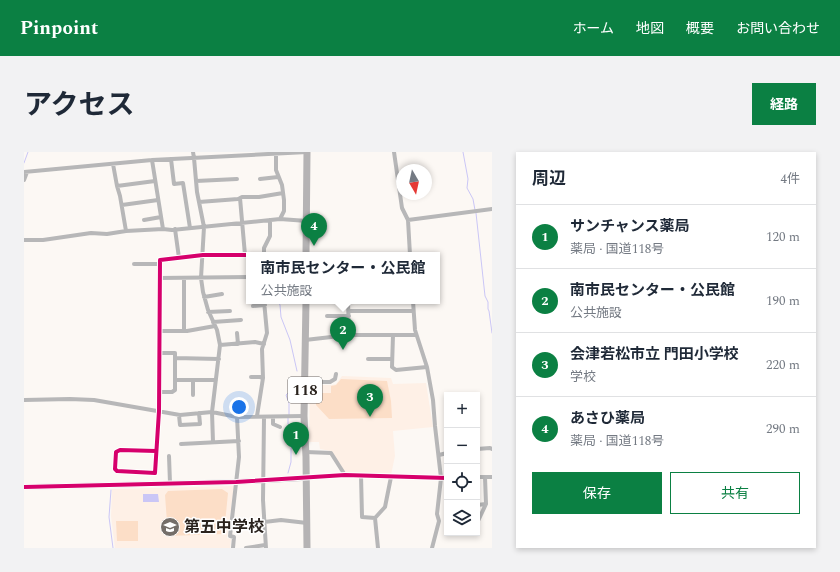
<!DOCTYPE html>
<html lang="ja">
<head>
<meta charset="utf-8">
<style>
	:root { --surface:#fff; --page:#f2f2f3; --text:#1f2937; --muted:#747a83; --line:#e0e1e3; --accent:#0b8043 }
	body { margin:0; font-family:Spectral,"Noto Sans JP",serif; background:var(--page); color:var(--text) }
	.controls { position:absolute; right:12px; bottom:12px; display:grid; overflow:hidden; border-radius:0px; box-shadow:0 2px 6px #0003 }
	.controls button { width:36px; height:36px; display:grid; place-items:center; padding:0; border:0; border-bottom:1px solid var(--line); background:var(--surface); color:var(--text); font:20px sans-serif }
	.compass { position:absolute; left:372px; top:12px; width:36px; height:36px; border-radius:50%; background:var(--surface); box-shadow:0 2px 6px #0003; rotate:171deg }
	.you { position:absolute; left:215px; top:255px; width:14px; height:14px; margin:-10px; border:3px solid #fff; border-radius:50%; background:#1a73e8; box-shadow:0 0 0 6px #1a73e833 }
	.badge { display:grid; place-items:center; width:26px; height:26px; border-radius:50%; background:var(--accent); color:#fff; font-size:13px; font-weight:700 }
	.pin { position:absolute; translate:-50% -33px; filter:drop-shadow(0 1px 2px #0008) }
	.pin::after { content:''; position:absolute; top:21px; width:14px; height:12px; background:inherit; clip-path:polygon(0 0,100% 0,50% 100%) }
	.popup { position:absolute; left:222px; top:100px; width:194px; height:52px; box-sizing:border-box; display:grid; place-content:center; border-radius:0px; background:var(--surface); filter:drop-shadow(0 1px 3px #0005); font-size:13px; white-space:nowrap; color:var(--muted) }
	.popup b { font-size:15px; color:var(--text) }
	.popup::after { content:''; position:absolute; left:50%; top:100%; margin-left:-8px; border:8px solid transparent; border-top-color:var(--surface) }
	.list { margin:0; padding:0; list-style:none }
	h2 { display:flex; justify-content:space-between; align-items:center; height:52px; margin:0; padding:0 16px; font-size:17px }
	h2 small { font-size:13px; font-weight:400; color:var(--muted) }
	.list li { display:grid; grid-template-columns:26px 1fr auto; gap:12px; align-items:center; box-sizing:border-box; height:64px; padding:0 16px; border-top:1px solid var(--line) }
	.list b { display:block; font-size:15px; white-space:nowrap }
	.list p { margin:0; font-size:13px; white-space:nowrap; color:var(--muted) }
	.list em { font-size:13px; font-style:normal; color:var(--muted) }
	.actions { display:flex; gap:8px; padding:12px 16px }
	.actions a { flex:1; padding:9px 0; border:1px solid var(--accent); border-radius:0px; text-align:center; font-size:14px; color:var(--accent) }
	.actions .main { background:var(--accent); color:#fff }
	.icon { flex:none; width:22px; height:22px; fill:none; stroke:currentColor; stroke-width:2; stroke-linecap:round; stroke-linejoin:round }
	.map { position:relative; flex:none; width:468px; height:396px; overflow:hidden; border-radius:0px }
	header { display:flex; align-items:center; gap:24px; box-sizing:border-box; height:56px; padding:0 20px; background:var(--accent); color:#fff }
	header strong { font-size:19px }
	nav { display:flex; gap:22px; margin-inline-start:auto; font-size:14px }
	.intro { display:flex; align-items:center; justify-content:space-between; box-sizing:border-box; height:96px; padding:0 24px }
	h1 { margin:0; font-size:28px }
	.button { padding:10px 18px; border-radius:0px; background:var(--accent); color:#fff; font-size:14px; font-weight:700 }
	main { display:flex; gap:24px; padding:0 24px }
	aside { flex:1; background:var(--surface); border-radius:0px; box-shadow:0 2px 6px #0003 }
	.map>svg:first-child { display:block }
</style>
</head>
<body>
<header>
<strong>Pinpoint</strong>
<nav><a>ホーム</a><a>地図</a><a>概要</a><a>お問い合わせ</a></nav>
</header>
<div class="intro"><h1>アクセス</h1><a class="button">経路</a></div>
<main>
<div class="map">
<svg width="468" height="396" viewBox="0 0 468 396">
	<rect width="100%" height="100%" fill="#fcf8f4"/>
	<path fill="#fef0e6" d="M318,224l49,2 2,6 33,-1 7,44 -40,4 2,25 -4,19 -45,-2 -15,-22 -11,-2 -1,-7h-10l1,-57h22l4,-1z
		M210,334l-7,52 4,1 -1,9h-115l-4,-32 1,-27z"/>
	<path fill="#fcdec7" d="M317,227l46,2 4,20 1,17 -63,1 -13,-14v-12h15v-7l5,-1z
		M198,337l6,4 -4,41 -56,2 -3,-41 3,-4z
		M92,369h22v20h-21z"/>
	<path fill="#cac6f6" d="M119,342h15l1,8h-16z"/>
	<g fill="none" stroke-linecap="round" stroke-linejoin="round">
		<path stroke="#cac6f6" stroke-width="1" d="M439,0l5,27 -1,9 6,11 2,11
			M0,11l4,-11
			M452,61l9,83 3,6v7l1,2 3,22
			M254,149l2,4 1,12 9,23 7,31
			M265,263v-12l-3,-8 2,-2 9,-3v-5
			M264,321l3,-11v-13l4,-12 -2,-8 -5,-5v-6
			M87,338l-2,27 4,31"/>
		<path stroke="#b7b7b8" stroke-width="4" d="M169,0l1,6 3,34 7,35 -3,51 2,14 5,18 9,20 3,15 -8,67 1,30
			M370,0l8,56 6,12 2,35
			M252,2v16l6,15 2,15v11l-4,8
			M147,7l3,25 9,-1 7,45
			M128,8l11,69
			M89,12l4,22 3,10 6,35
			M0,20l128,-12 155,-8
			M236,27l18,-2
			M0,28l3,-8
			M172,29l41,-2
			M93,34l38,-5
			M216,46l5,57
			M175,50l39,-3 4,-2h17l24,-4
			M98,53l36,-5
			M120,68l17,-3
			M384,68l84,-11
			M151,77l4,29
			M0,88h19l48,-7 16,1 19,-3 37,-2 9,1 108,-11 27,2
			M240,103v-7l6,-12v-16
			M110,112h26
			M135,126l90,-1
			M160,126v53
			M180,145l18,-3
			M324,149l1,34
			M389,149l2,29 12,37 6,33 2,26 6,52 -4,36 2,7 -7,27
			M229,154l12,-1
			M325,159h64
			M184,160l22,-1
			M303,164h22
			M189,170l28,-2
			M135,179h28l28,-5
			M213,181l1,11
			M369,183l-1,32 4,3 31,-3
			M281,188l44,-5h67
			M196,193l35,-3 9,2
			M151,206l44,1
			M344,207h24
			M227,225h9l3,1
			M151,228h41
			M281,230h25l5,-3 1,-5
			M135,240h13l3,-2v-37h-16
			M169,243v-15
			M0,248l46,-1 24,1 86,15 32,-3 25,5 67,-1
			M155,263l1,10 20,-1 -1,-11
			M233,264l6,-38 -1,-29 5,-16 -3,-32
			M249,265v7l7,3
			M240,266l-1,82 3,48
			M157,292l58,-3
			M453,297l13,-1 2,1
			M132,299l-36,-1 -4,2 -1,17 2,2 38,2 4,-62 1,-151 43,-5h46
			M282,300l25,1 14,22
			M415,303l8,-2
			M145,304l1,27
			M337,323l1,41v1l13,1
			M453,325h15
			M282,326l39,-3 102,3
			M453,353l9,-1
			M454,369l8,-17 -1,-27
			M224,372l33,-4 26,3
			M209,396l1,-11 -4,-1 9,-79 -2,-40
			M222,396l19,-3
			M354,396l-3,-30 10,-11 6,-30"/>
		<path stroke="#b6b6b7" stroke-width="5.5" d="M0,335l212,-5 70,-4"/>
		<path stroke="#b5b3b4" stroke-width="7" d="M282,103l1,-103
			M282,149l-2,115 2,41 1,91"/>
		<defs>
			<path id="cycleway" d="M132,299l-36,-1 -4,2 -1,17 2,2 38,2 4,-62 1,-151 43,-5h46
				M0,335l212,-5 109,-7 102,3"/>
		</defs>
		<use href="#cycleway" stroke="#fff" stroke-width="6"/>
		<use href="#cycleway" stroke="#d6006c" stroke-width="4"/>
	</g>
	<defs>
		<symbol id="school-disc" viewBox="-11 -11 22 22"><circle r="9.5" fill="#746e69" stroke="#fff"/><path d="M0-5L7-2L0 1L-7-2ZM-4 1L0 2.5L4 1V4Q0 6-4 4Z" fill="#fff"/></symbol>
	</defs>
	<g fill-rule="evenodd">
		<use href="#school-disc" x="135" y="364" width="22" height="22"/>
	</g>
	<g text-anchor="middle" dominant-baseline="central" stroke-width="3" stroke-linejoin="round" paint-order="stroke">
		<rect fill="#fff" stroke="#6a6562" stroke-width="1" x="264" y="225" width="34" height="26" rx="3"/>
		<g font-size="15" font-weight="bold" fill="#2a231e">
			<text x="281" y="238">118</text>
		</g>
		<g font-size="16" font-weight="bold" fill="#2a231e" stroke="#fff" text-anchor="start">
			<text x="160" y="375">第五中学校</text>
		</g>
	</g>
</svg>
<div class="controls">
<button>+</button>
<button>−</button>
<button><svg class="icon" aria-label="locate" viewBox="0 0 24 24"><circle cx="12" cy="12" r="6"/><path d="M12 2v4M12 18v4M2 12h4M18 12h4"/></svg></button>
<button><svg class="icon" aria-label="layers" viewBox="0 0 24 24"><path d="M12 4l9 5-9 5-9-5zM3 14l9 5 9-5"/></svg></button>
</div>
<svg class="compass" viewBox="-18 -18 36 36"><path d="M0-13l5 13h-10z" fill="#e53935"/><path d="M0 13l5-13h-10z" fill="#747a83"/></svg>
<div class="you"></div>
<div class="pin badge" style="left:272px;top:303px">1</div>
<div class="pin badge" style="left:319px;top:198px">2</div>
<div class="popup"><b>南市民センター・公民館</b>公共施設</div>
<div class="pin badge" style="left:346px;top:265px">3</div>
<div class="pin badge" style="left:290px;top:94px">4</div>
</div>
<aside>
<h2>周辺<small>4件</small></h2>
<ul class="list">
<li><span class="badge">1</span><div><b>サンチャンス薬局</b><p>薬局 · 国道118号</p></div><em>120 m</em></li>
<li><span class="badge">2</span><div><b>南市民センター・公民館</b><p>公共施設</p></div><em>190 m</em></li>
<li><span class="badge">3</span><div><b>会津若松市立 門田小学校</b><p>学校</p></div><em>220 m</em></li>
<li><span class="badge">4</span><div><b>あさひ薬局</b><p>薬局 · 国道118号</p></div><em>290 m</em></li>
</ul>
<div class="actions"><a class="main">保存</a><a>共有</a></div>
</aside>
</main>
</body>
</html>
